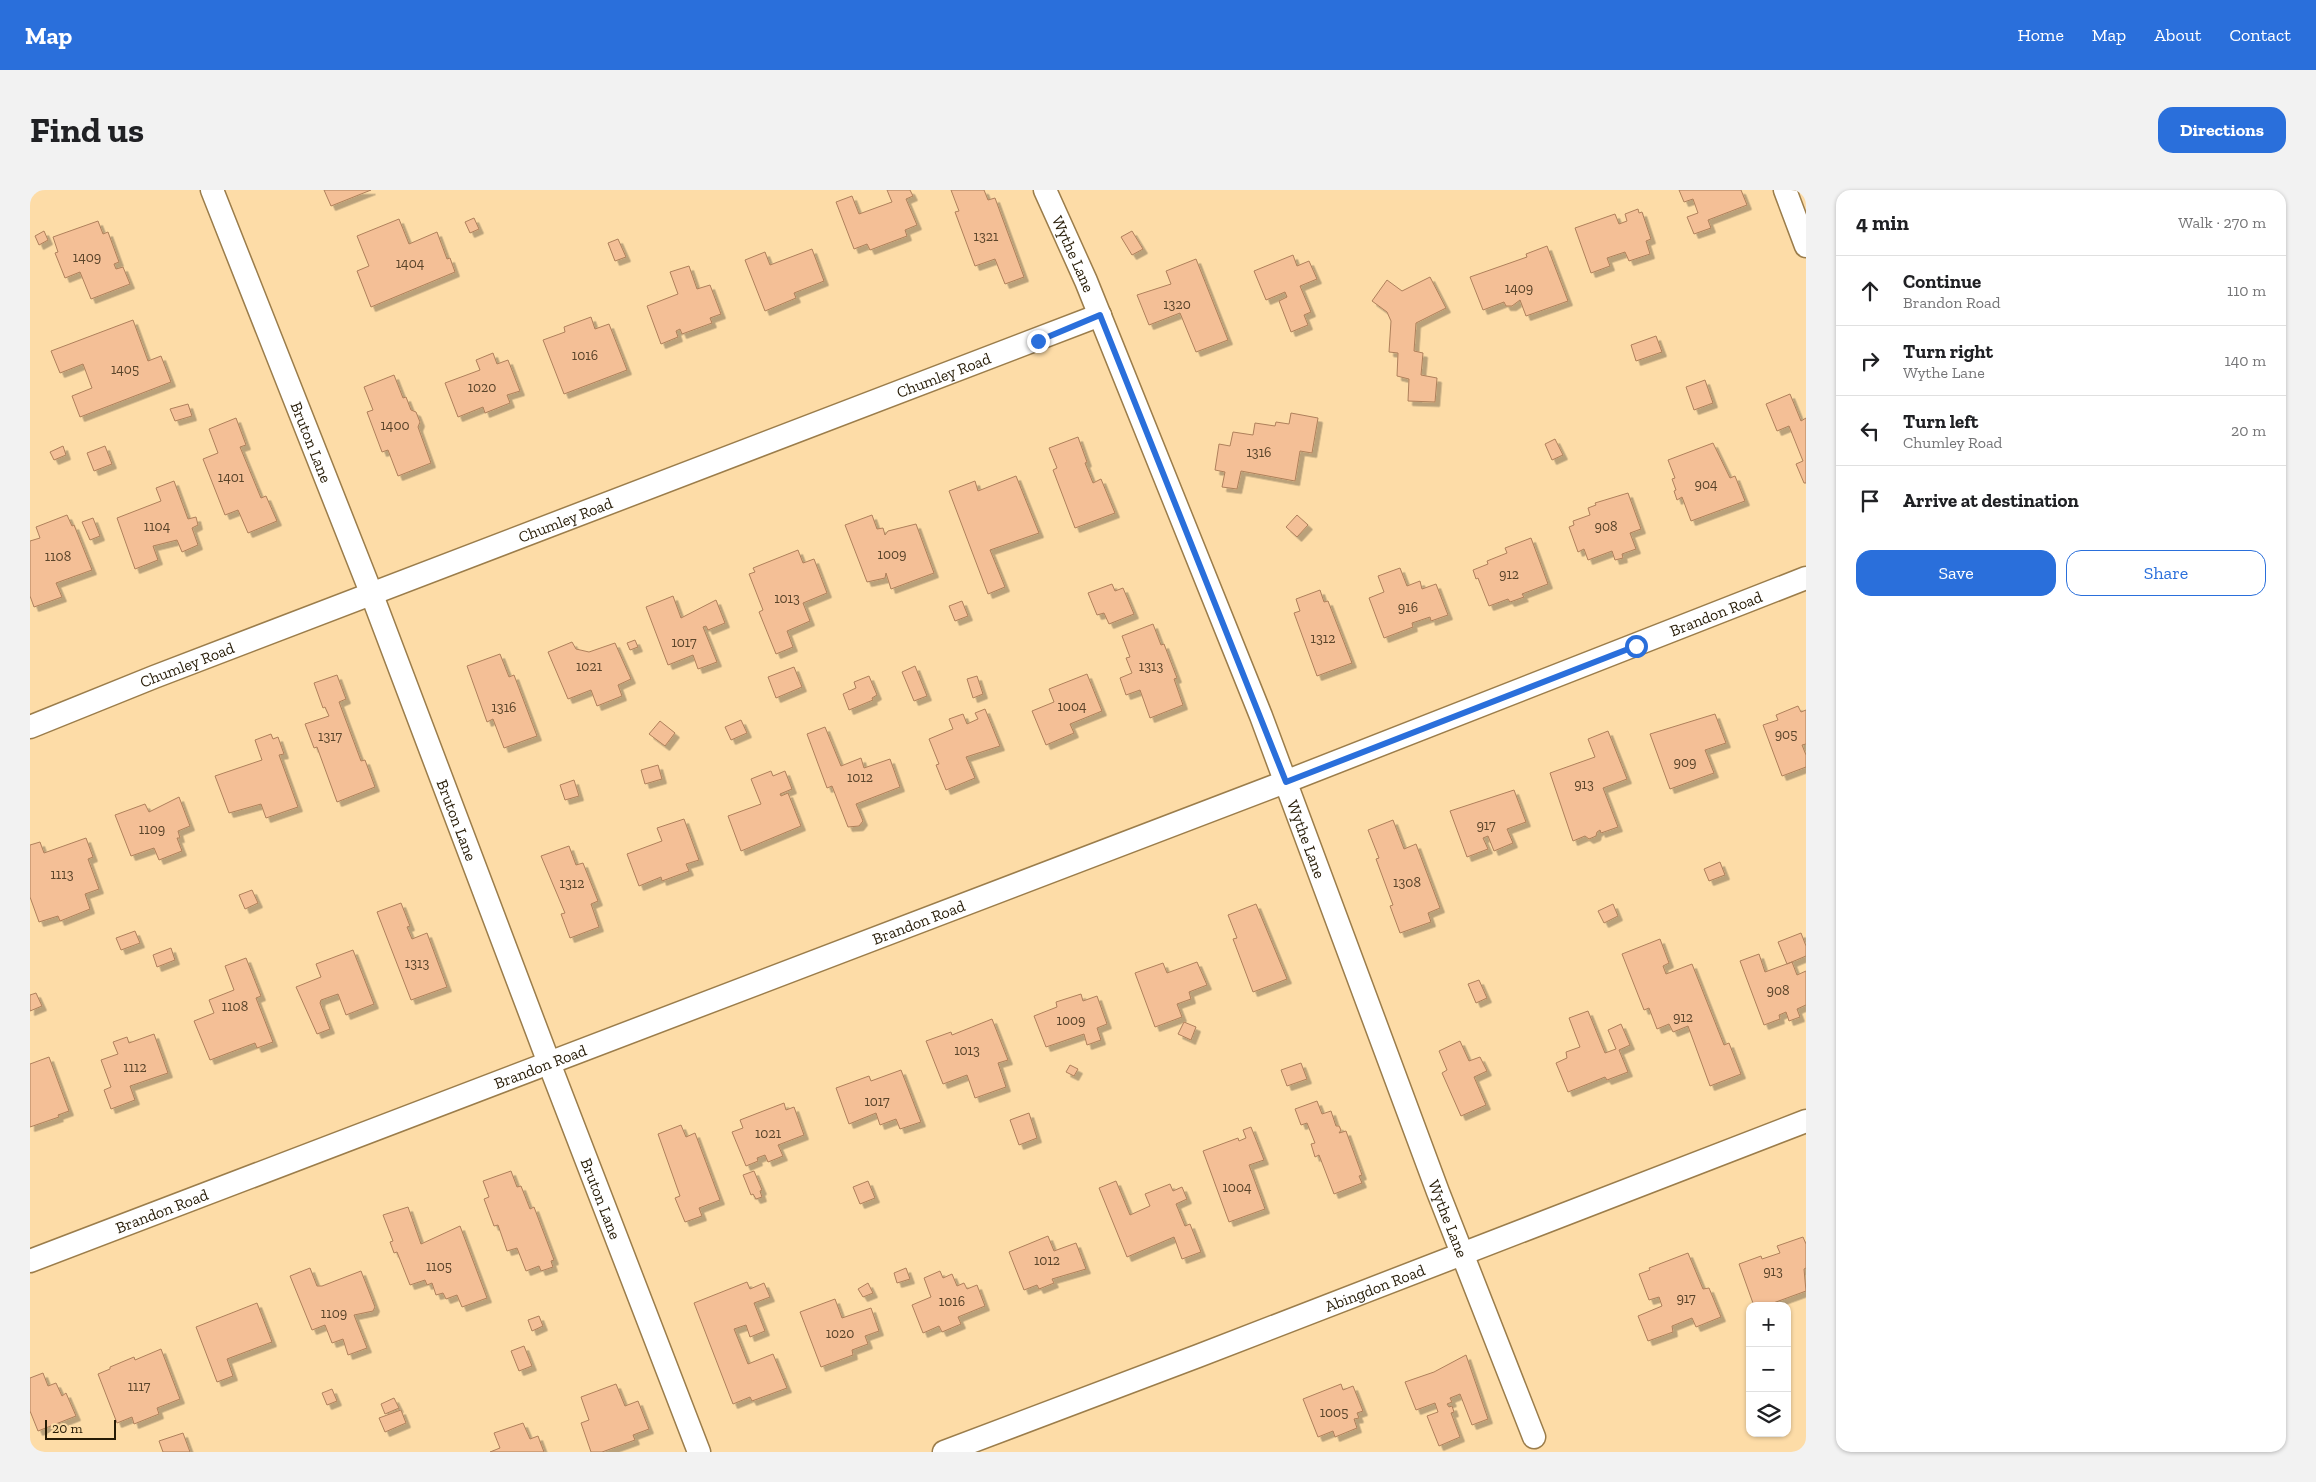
<!DOCTYPE html>
<html lang="en">
<head>
<meta charset="utf-8">
<style>
	:root { --surface:#fff; --page:#f2f2f2; --text:#202124; --muted:#757577; --line:#e0e0e0; --accent:#2a6fdb }
	body { margin:0; font-family:"Zilla Slab",serif; background:var(--page); color:var(--text) }
	.controls { position:absolute; right:15px; bottom:15px; display:grid; overflow:hidden; border-radius:10px; box-shadow:0 1px 4px #0004 }
	.controls button { width:45px; height:45px; display:grid; place-items:center; padding:0; border:0; border-bottom:1px solid var(--line); background:var(--surface); color:var(--text); font:25px sans-serif }
	.scale { position:absolute; left:15px; bottom:12px; width:71px; box-sizing:border-box; padding-left:5px; border:2px solid #261b06; border-top:0; font-size:14px; line-height:18px; white-space:nowrap; color:#261b06; -webkit-text-stroke:4px #fddca7; paint-order:stroke }
	.stop { position:absolute; width:15px; height:15px; margin:-11px; border:4px solid #2a6fdb; border-radius:50%; background:#fff }
	.stop.end { background:#2a6fdb; border-color:#fff; box-shadow:0 1px 5px #0008 }
	.list { margin:0; padding:0; list-style:none }
	h2 { display:flex; justify-content:space-between; align-items:center; height:65px; margin:0; padding:0 20px; font-size:21px }
	h2 small { font-size:16px; font-weight:400; color:var(--muted) }
	.list li { display:grid; grid-template-columns:32px 1fr auto; gap:15px; align-items:center; box-sizing:border-box; height:70px; padding:0 20px; border-top:1px solid var(--line) }
	.list b { display:block; font-size:19px; white-space:nowrap }
	.list p { margin:0; font-size:16px; white-space:nowrap; color:var(--muted) }
	.list em { font-size:16px; font-style:normal; color:var(--muted) }
	.actions { display:flex; gap:10px; padding:15px 20px }
	.actions a { flex:1; padding:11px 0; border:1px solid var(--accent); border-radius:15px; text-align:center; font-size:18px; color:var(--accent) }
	.actions .main { background:var(--accent); color:#fff }
	.icon { flex:none; width:28px; height:28px; fill:none; stroke:currentColor; stroke-width:2; stroke-linecap:round; stroke-linejoin:round }
	.map { position:relative; flex:none; width:1776px; height:1262px; overflow:hidden; border-radius:15px }
	header { display:flex; align-items:center; gap:30px; box-sizing:border-box; height:70px; padding:0 25px; background:var(--accent); color:#fff }
	header strong { font-size:24px }
	nav { display:flex; gap:28px; margin-inline-start:auto; font-size:18px }
	.intro { display:flex; align-items:center; justify-content:space-between; box-sizing:border-box; height:120px; padding:0 30px }
	h1 { margin:0; font-size:35px }
	.button { padding:12px 22px; border-radius:15px; background:var(--accent); color:#fff; font-size:18px; font-weight:700 }
	main { display:flex; gap:30px; padding:0 30px }
	aside { flex:1; background:var(--surface); border-radius:15px; box-shadow:0 1px 4px #0004 }
	.map>svg:first-child { display:block }
</style>
</head>
<body>
<header>
<strong>Map</strong>
<nav><a>Home</a><a>Map</a><a>About</a><a>Contact</a></nav>
</header>
<div class="intro"><h1>Find us</h1><a class="button">Directions</a></div>
<main>
<div class="map">
<svg width="1776" height="1262" viewBox="0 0 1776 1262">
	<defs>
		<filter id="shadow"><feDropShadow dx="4.5" dy="4.5" stdDeviation="0" flood-color="#0004"/></filter>
	</defs>
	<rect width="100%" height="100%" fill="#fddca7"/>
	<path fill="#f4bf96" stroke="#ae805b" filter="url(#shadow)" d="M294,0h47l-40,16z
		M857,0h23l3,6 -7,3 11,26 -12,5 2,6 -37,14 -3,-6 -13,5 -18,-47 16,-6 7,18 33,-12z
		M921,0h33l4,10 7,-2 29,79 -19,7 -10,-25 -20,7 -20,-54 4,-1z
		M1649,0h62l6,15 -39,15 3,8 -17,6 -7,-17 11,-4 -5,-14 -9,3z
		M1608,19l1,4 3,-1 9,27 -5,2 4,13 -21,7 -4,-9 -18,6 3,8 -19,7 -16,-45 40,-14 4,10 8,-3 -2,-7z
		M444,28l5,11 -9,4 -5,-11z
		M369,29l10,25 28,-12 10,27 3,-1 5,14 -84,35 -14,-36 12,-5 -12,-30z
		M68,31l5,13 5,-2 11,30 -5,2 2,5 7,-2 7,17 -39,15 -11,-27 -15,6 -10,-25 3,-1 -5,-15z
		M14,41l4,9 -9,5 -4,-9z
		M1102,41l11,18 -11,6 -11,-18z
		M588,49l8,18 -11,4 -7,-18z
		M1517,56l21,55 -42,15 -6,-16 -8,6h-6l-2,-4 -21,8 -13,-33 57,-20 -1,-3z
		M782,59l12,32 -30,12 2,5 -31,13 -20,-51 20,-8 5,13z
		M1263,65l4,11 12,-5 8,18 -17,7 11,26 -7,3 4,10 -17,7 -12,-31 8,-4 -2,-5 -19,8 -12,-29z
		M1166,69l32,81 -32,12 -16,-39 -31,12 -12,-30 34,-11 -5,-13z
		M659,76l8,23 13,-4 11,29 -11,4 2,5 -30,11 -2,-5 -4,2 2,6 -17,7 -14,-38 31,-12 -8,-22z
		M1400,87l16,31 -30,15 -2,28 9,2 -2,22 16,3 -2,24 -27,-1 1,-22 -12,-3 1,-23 -9,-1 2,-31 -4,-9 -15,-11 15,-21 15,11z
		M561,127l4,12 14,-5 18,46 -63,24 -21,-54 22,-8 -1,-5z
		M103,130l15,41 13,-5 10,26 -91,35 -8,-21 20,-8 -9,-24 -23,9 -9,-22z
		M1626,146l6,16 -26,9 -5,-16z
		M463,163l4,11 11,-4 12,31 -13,4 3,8 -25,10 -2,-6 -25,10 -13,-34 35,-13 -4,-10z
		M364,185l9,23 3,-1 5,13 5,2 4,10 -2,5 13,36 -33,13 -10,-26 -6,2 -15,-40 6,-2 -9,-23z
		M1675,190l8,23 -19,7 -8,-23z
		M1760,204l11,27 5,-3v65h-2l-8,-19 7,-3 -14,-35 -12,5 -11,-27z
		M158,214l4,12 -17,5 -5,-12z
		M1261,223l27,5 -6,35 -12,-2 -5,30 -54,-10 -4,18 -15,-2 3,-15 -10,-2 4,-26 11,2 3,-14 20,3 2,-12 20,3 1,-4 13,2z
		M206,228l10,27 -6,2 21,51 5,-2 11,25 -29,12 -10,-23 -13,5 -22,-56 15,-6 -9,-24z
		M1048,247l9,25 -2,1 8,20 8,-4 14,34 -40,15 -22,-58 4,-2 -8,-20z
		M1525,249l8,16 -11,5 -7,-16z
		M1683,253l17,35 5,-2 10,25 -54,20 -9,-24 -5,3 -3,-9 2,-1 -4,-11 3,-1 -7,-18z
		M33,256l3,9 -12,5 -4,-8z
		M75,256l7,18 -18,7 -7,-18z
		M986,286l23,57 -49,17 15,37 -17,7 -39,-103 26,-10 3,10z
		M144,291l14,38 8,-2 2,8 -6,3 6,17 -16,7 -5,-12 -24,6 5,14 -23,9 -18,-51 44,-17 -5,-13z
		M1598,303l13,36 -11,4 6,16 -14,5 1,4 -8,2 -3,-9 -24,9 -4,-11 -6,3 -9,-25 5,-2 -1,-4 17,-6 -2,-7 8,-3 -1,-2z
		M37,325l5,11 2,-1 18,45 -36,13 6,14 -28,10 -4,-11v-55l10,-3 -4,-11z
		M842,325l5,14 6,-1 2,7 3,-4 28,-7 18,49 -43,16 -5,-16 -1,5 -18,4 -22,-57z
		M1267,325l11,10 -11,12 -11,-10z
		M63,328l7,18 -10,4 -8,-18z
		M1501,348l17,46 -26,10 2,3 -14,5 -2,-3 -19,7 -11,-28 -2,1 -3,-9 15,-6 -1,-3 20,-8 -2,-5z
		M768,360l5,13 11,-4 13,34 -24,10 7,18 -23,10 6,16 -17,7 -17,-42 4,-2 -14,-36 6,-2 -2,-4z
		M1370,378l7,18 13,-5 2,8 14,-5 12,31 -17,6 -1,-4 -18,6 1,4 -29,11 -15,-40 15,-6 -6,-16z
		M1082,394l3,7 8,-3 11,26 -25,10 -5,-11 -7,2 -9,-22z
		M1290,400l4,12 4,-1 24,62 -35,13 -23,-63 6,-2 -4,-12z
		M643,406l8,22 35,-18 9,23 -17,7 -2,-4 -3,1 14,35 -19,7 -5,-14 -25,10 -22,-58z
		M932,411l6,15 -13,5 -6,-15z
		M1123,434l8,21 3,-1 13,34 -3,1 9,26 -33,13 -10,-28 -14,5 -6,-17 12,-5 -6,-15 4,-1 -8,-21z
		M605,450l3,7 -8,3 -3,-7z
		M542,452l4,7 13,3 26,-9 16,36 -13,6 4,11 -25,10 -6,-16 -23,9 -20,-47z
		M470,464l9,23 5,-2 23,61 -33,12 -11,-29 -6,3 -20,-56z
		M885,476l12,30 -13,5 -12,-29z
		M764,477l8,20 -26,11 -8,-21z
		M1057,484l15,37 -32,13 4,9 -28,12 -14,-34 22,-9 -5,-13z
		M307,485l9,24 -7,3 22,59 4,-1 10,27 -38,15 -20,-55 -3,1 -9,-24 24,-8 -4,-9 -2,1 -9,-25z
		M839,486l8,19 -5,3 1,2 -24,10 -6,-16 13,-6 -2,-6z
		M947,486l6,18 -10,4 -6,-19z
		M1768,516l3,6 5,-2v34l-4,1 4,10v12l-24,9 -19,-51 15,-5 -2,-5z
		M955,519l15,37 -34,11 9,21 -29,12 -10,-25 3,-1 -10,-25 24,-10 -4,-10 14,-5 4,10 11,-5 -3,-6z
		M1685,524l11,29 -21,7 9,23 -44,16 -20,-55z
		M711,530l6,13 -16,7 -6,-13z
		M630,531l15,12 -10,13 -16,-12z
		M795,537l16,39 20,-8 3,10 26,-9 10,28 -44,17 7,17 -4,5 -11,1 -16,-41 -5,2 -20,-54z
		M1578,541l19,48 -24,9 15,39 -17,6 -1,-3 -3,2 -1,4 -7,3 -4,-3 -12,5 -23,-68 45,-16 -7,-18z
		M241,544l2,5 5,-2 6,17 -5,1 19,52 -32,11 -5,-14 -32,9 -14,-37 47,-16 -7,-20z
		M628,575l4,14 -17,5 -4,-14z
		M741,581l2,5 12,-5 7,18 -12,5 1,2 7,-3 13,33 -60,25 -13,-35 33,-12 -10,-25z
		M544,590l5,16 -14,4 -5,-15z
		M1484,600l12,32 -19,7 6,14 -19,8 -6,-15 -5,2 5,11 -21,8 -17,-46z
		M149,607l11,29 -12,5 2,7h-3l5,13 -23,9 -5,-12 -23,8 -16,-41 30,-11 4,8z
		M654,629l15,41 -13,4 3,7 -27,10 -1,-4 -22,9 -12,-32 35,-13 -5,-13z
		M1363,630l11,29 12,-5 24,64 -12,5 3,9 -31,11 -10,-27 3,-1 -17,-46 3,-1 -11,-28z
		M56,648l7,19 -5,2 11,30 -14,5 5,15 -30,12 -2,-5 -19,6 -9,-25v-52l10,-3 4,11z
		M539,656l7,19 7,-2 15,38 -7,3 8,23 -29,11 -9,-24 4,-1 -24,-57z
		M1690,672l5,13 -16,6 -5,-12z
		M222,700l6,13 -13,6 -6,-14z
		M371,713l9,23 -3,1 5,12 15,-6 20,54 -36,13 -34,-88z
		M1226,714l31,75 -34,13 -20,-53 4,-1 -9,-23z
		M1583,714l5,12 -14,7 -6,-12z
		M105,741l5,12 -19,7 -5,-12z
		M1771,743l5,13v10l-19,8 -9,-22z
		M1630,749l9,24 -6,3 3,8 26,-10 32,81 5,-2 12,31 -31,12 -22,-60 -15,6 -4,-8 -12,5 -8,-21 -5,2 -22,-56z
		M141,758l4,12 -18,7 -4,-12z
		M323,760l21,54 -28,11 -8,-21 -17,6 -1,3 10,26 -13,5 -21,-47 25,-10 -5,-13z
		M1729,764l6,18 27,-10 5,13 9,-4v34l-9,4 3,8 -11,4 -3,-9 -7,3 1,4 -16,6 -24,-64z
		M216,768l15,38 -5,2 17,44 -16,6 -2,-5 -45,17 -16,-39 20,-8 -5,-13 25,-10 -9,-24z
		M1167,772l10,23 -18,7 2,7 -14,5 5,13 -27,10 -20,-54 28,-10 4,10z
		M1449,790l8,18 -11,5 -8,-19z
		M6,803l6,13 -12,5v-16z
		M1051,804l2,7 14,-5 10,28 -10,4 4,12 -14,5 -3,-11 -38,13 -12,-31 23,-9 -1,-5z
		M1558,821l17,42 11,-4 -8,-19 13,-6 9,21 -11,5 9,22 -21,8 -2,-3 -37,15 -12,-29 11,-5 -1,-6 14,-5 -11,-29z
		M962,829l16,41 -10,3 8,24 -31,11 -8,-23 -24,9 -17,-43 25,-9 1,3z
		M1154,832l12,5 -5,13 -13,-6z
		M124,844l14,39 -38,13 5,14 -24,9 -7,-19 7,-3 -10,-27 17,-6 -5,-12 14,-5 2,6z
		M1430,851l9,20 11,-4 7,14 -13,6 12,28 -25,11 -19,-43 5,-3 -8,-19z
		M19,867l20,54 -11,4 1,2 -29,10v-63z
		M1271,873l6,16 -20,7 -6,-16z
		M1040,875l8,4 -4,7 -8,-4z
		M871,880l20,52 -21,7 -4,-10 -16,6 -4,-12 -27,11 -13,-36 33,-12 2,5z
		M1287,911l5,13 9,-3 5,15h3l2,4 -2,3 7,-2 16,44 -3,1 3,7 -28,11 -15,-39 -4,2 -4,-13 4,-1 -8,-20 -6,2 -6,-16z
		M754,913l2,7 8,-3 10,28 -26,10 5,11 -15,6 -3,-7 -8,3 1,3 -12,5 -14,-34 11,-4 -3,-8z
		M999,923l8,25 -18,7 -9,-25z
		M651,935l5,12 9,-4 25,67 -21,8 3,8 -17,6 -10,-24 5,-2 -22,-62z
		M1221,937l13,33 -15,5 16,44 -36,13 -26,-71 35,-13 1,3 7,-3 -3,-8z
		M481,981l6,16 4,-1 9,23 4,-2 20,53 -3,1 2,6 -12,4 -2,-5 -13,5 -9,-23 -10,3 -9,-26 -4,1 -10,-27 5,-2 -6,-16z
		M724,981l8,19 -2,1 2,6 -6,2 -3,-5 -2,1 -8,-20z
		M838,991l7,17 -15,6 -7,-17z
		M1086,991l14,34 20,-9 -5,-12 25,-10 3,7 9,-4 5,12 -11,5 9,22 5,-2 11,28 -19,7 -8,-22 -47,20 -28,-69z
		M378,1017l13,37 39,-18 27,72 -25,9 -5,-12 -11,4 -3,-6 -7,2 -4,-12 -5,2 -2,-5 -15,5 -13,-33 -3,1 -4,-11 3,-1 -10,-26z
		M1018,1046l6,15 22,-8 10,26 -34,10 2,4 -15,6 -2,-4 -13,5 -15,-38z
		M1773,1047l3,7v24l-2,1 2,22 -41,15h-11l-15,-42 22,-8 1,3 18,-6 -3,-7z
		M1658,1063l15,36 6,-1 12,29 -25,10 -4,-9 -20,8 1,6 -25,9 -10,-25 24,-10 -3,-9 -10,3 -10,-26 11,-4 -1,-2z
		M280,1078l7,18h5l39,-15 14,36 -2,4 -19,4 13,33 -19,7 -5,-16 -11,4 -7,-18 -13,5 -22,-54z
		M876,1078l4,11 -13,4 -3,-10z
		M910,1081l3,7 9,-4 5,12 7,-3 3,6 10,-4 8,21 -27,11 3,7 -19,8 -3,-6 -16,7 -11,-28 19,-8 -7,-19z
		M717,1092l3,7 14,-6 6,14 -16,6 11,28 -15,6 -4,-12 -12,4 14,35 25,-10 14,34 -35,13 -2,-4 -17,7 -39,-101z
		M838,1093l5,10 -10,4 -5,-8z
		M805,1109l7,19 29,-10 8,23 -14,5 3,8 -16,6 1,5 -32,12 -21,-55z
		M227,1113l15,39 -45,17 6,17 -16,6 -21,-55z
		M509,1126l4,10 -11,5 -4,-11z
		M494,1156l8,20 -13,5 -8,-20z
		M131,1159l19,50 -23,9 2,6 -25,10 -2,-7 -15,6 -19,-49 12,-5v-2l24,-10 1,3z
		M1436,1165l22,64 -16,6 -12,-31 -10,4 2,4 -5,2 2,3 3,-1 2,6 -3,1 9,24 -21,9 -12,-30 11,-4 -3,-9 -19,7 -11,-28 29,-10z
		M13,1183l5,13 8,-3 6,13 4,-3 10,23 -38,15 -8,-20v-33z
		M586,1194l9,22 13,-5 11,28 -16,6 2,5 -33,12h-11l-10,-29 8,-3 -8,-23z
		M1311,1194l2,6 10,-4 10,25 -6,2 2,5 -5,1 3,9 -22,9 -2,-6 -15,6 -15,-38z
		M302,1199l5,12 -10,4 -5,-12z
		M364,1208l5,10 -14,6 -4,-10z
		M371,1220l5,13 -21,9 -6,-14z
		M493,1233l7,16 8,-3 6,16h-54l10,-4 -6,-15z
		M153,1243l7,19h-27l-4,-11z"/>
	<g fill="none" stroke-linecap="round" stroke-linejoin="round">
		<defs>
			<g id="street">
				<path id="s1" d="M182,0l160,405 177,468 150,389"/>
				<path id="s2" d="M1015,0l41,91 175,435 177,476 96,245"/>
				<path d="M1755,0l21,56"/>
				<path id="s3" d="M0,537l124,-50 946,-362"/>
				<path id="s4" d="M0,1071l1255,-479 521,-204"/>
				<path id="s5" d="M914,1262l254,-96 608,-235"/>
			</g>
		</defs>
		<use href="#street" stroke="#9b7d4b" stroke-width="25"/>
		<use href="#street" stroke="#fff" stroke-width="22"/>
	</g>
	<g fill="none" stroke-linecap="round" stroke-linejoin="round">
		<path stroke="#2a6fdb" stroke-width="6" d="M1008,151l62,-26 186,467 350,-136"/>
	</g>
	<g text-anchor="middle" dominant-baseline="central" stroke-width="4" stroke-linejoin="round" paint-order="stroke">
		<g font-size="14" fill="#5a442a">
			<text x="956" y="46">1321</text>
			<text x="57" y="67">1409</text>
			<text x="380" y="73">1404</text>
			<text x="1489" y="98">1409</text>
			<text x="1147" y="114">1320</text>
			<text x="555" y="165">1016</text>
			<text x="95" y="179">1405</text>
			<text x="452" y="197">1020</text>
			<text x="365" y="235">1400</text>
			<text x="1229" y="262">1316</text>
			<text x="201" y="287">1401</text>
			<text x="1676" y="294">904</text>
			<text x="127" y="336">1104</text>
			<text x="1576" y="336">908</text>
			<text x="862" y="364">1009</text>
			<text x="28" y="366">1108</text>
			<text x="1479" y="384">912</text>
			<text x="757" y="408">1013</text>
			<text x="1378" y="417">916</text>
			<text x="1293" y="448">1312</text>
			<text x="654" y="452">1017</text>
			<text x="559" y="476">1021</text>
			<text x="1121" y="476">1313</text>
			<text x="1042" y="516">1004</text>
			<text x="474" y="517">1316</text>
			<text x="1756" y="544">905</text>
			<text x="300" y="546">1317</text>
			<text x="1655" y="572">909</text>
			<text x="830" y="587">1012</text>
			<text x="1554" y="594">913</text>
			<text x="1456" y="635">917</text>
			<text x="122" y="639">1109</text>
			<text x="32" y="684">1113</text>
			<text x="1377" y="692">1308</text>
			<text x="542" y="693">1312</text>
			<text x="387" y="773">1313</text>
			<text x="1748" y="800">908</text>
			<text x="205" y="816">1108</text>
			<text x="1653" y="827">912</text>
			<text x="1041" y="830">1009</text>
			<text x="937" y="860">1013</text>
			<text x="105" y="877">1112</text>
			<text x="847" y="911">1017</text>
			<text x="738" y="943">1021</text>
			<text x="1207" y="997">1004</text>
			<text x="1017" y="1070">1012</text>
			<text x="409" y="1076">1105</text>
			<text x="1743" y="1081">913</text>
			<text x="1656" y="1108">917</text>
			<text x="922" y="1111">1016</text>
			<text x="304" y="1123">1109</text>
			<text x="810" y="1143">1020</text>
			<text x="109" y="1196">1117</text>
			<text x="1304" y="1222">1005</text>
		</g>
		<g font-size="16" fill="#261b06" stroke="#fddca7">
			<text stroke="none"><textPath href="#s2" startOffset="70">Wythe Lane</textPath></text>
			<text stroke="none"><textPath href="#s3" startOffset="979">Chumley Road</textPath></text>
			<text stroke="none"><textPath href="#s1" startOffset="271">Bruton Lane</textPath></text>
			<text stroke="none"><textPath href="#s3" startOffset="574">Chumley Road</textPath></text>
			<text stroke="none"><textPath href="#s4" startOffset="1806">Brandon Road</textPath></text>
			<text stroke="none"><textPath href="#s3" startOffset="169">Chumley Road</textPath></text>
			<text stroke="none"><textPath href="#s1" startOffset="676">Bruton Lane</textPath></text>
			<text stroke="none"><textPath href="#s2" startOffset="700">Wythe Lane</textPath></text>
			<text stroke="none"><textPath href="#s4" startOffset="951">Brandon Road</textPath></text>
			<text stroke="none"><textPath href="#s4" startOffset="546">Brandon Road</textPath></text>
			<text stroke="none"><textPath href="#s1" startOffset="1081">Bruton Lane</textPath></text>
			<text stroke="none"><textPath href="#s4" startOffset="141">Brandon Road</textPath></text>
			<text stroke="none"><textPath href="#s2" startOffset="1105">Wythe Lane</textPath></text>
			<text stroke="none"><textPath href="#s5" startOffset="461">Abingdon Road</textPath></text>
		</g>
	</g>
</svg>
<div class="controls">
<button>+</button>
<button>−</button>
<button><svg class="icon" aria-label="layers" viewBox="0 0 24 24"><path d="M12 4l9 5-9 5-9-5zM3 14l9 5 9-5"/></svg></button>
</div>
<div class="scale">20 m</div>
<div class="stop" style="left:1606px;top:456px"></div>
<div class="stop end" style="left:1008px;top:151px"></div>
</div>
<aside>
<h2>4 min<small>Walk · 270 m</small></h2>
<ul class="list">
<li><svg class="icon" aria-label="ahead" viewBox="0 0 24 24"><path d="M12 20V5M6 11l6-6 6 6"/></svg><div><b>Continue</b><p>Brandon Road</p></div><em>110 m</em></li>
<li><svg class="icon" aria-label="right" viewBox="0 0 24 24"><path d="M7 20v-9h11M14 6l5 5-5 5"/></svg><div><b>Turn right</b><p>Wythe Lane</p></div><em>140 m</em></li>
<li><svg class="icon" aria-label="left" viewBox="0 0 24 24"><path d="M17 20v-9H6M10 6l-5 5 5 5"/></svg><div><b>Turn left</b><p>Chumley Road</p></div><em>20 m</em></li>
<li><svg class="icon" aria-label="arrive" viewBox="0 0 24 24"><path d="M6 21V4h12l-3 4 3 4H6"/></svg><div><b>Arrive at destination</b></div></li>
</ul>
<div class="actions"><a class="main">Save</a><a>Share</a></div>
</aside>
</main>
</body>
</html>
